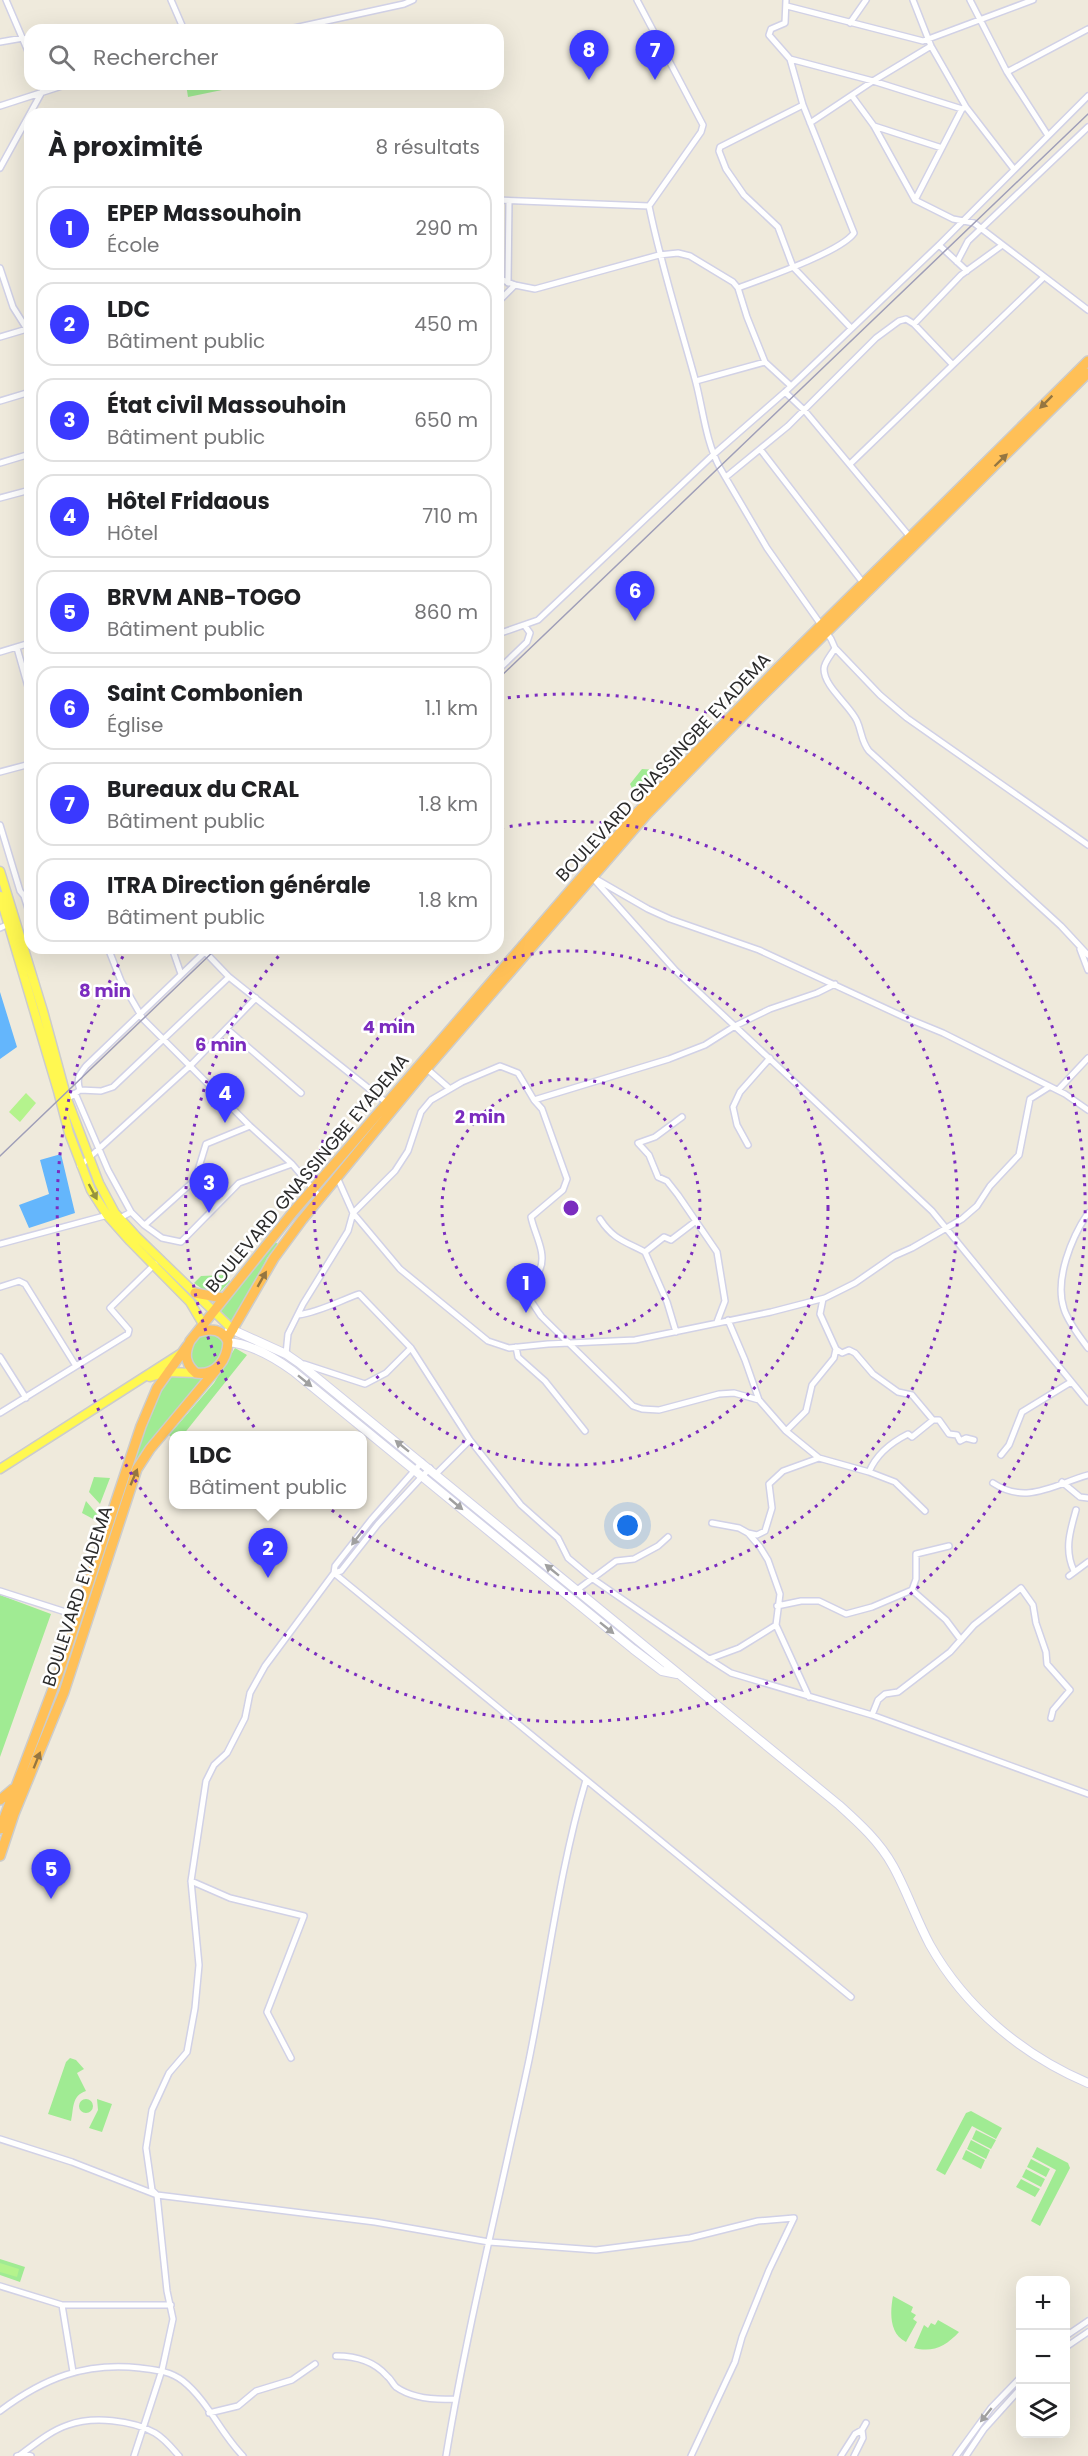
<!DOCTYPE html>
<html lang="fr">
<head>
<meta charset="utf-8">
<style>
	:root { --surface:#fff; --page:#f6f6f6; --text:#202124; --muted:#757577; --line:#e0e0e0; --accent:#3a39ff }
	body { margin:0; font-family:Poppins,sans-serif; background:var(--page); color:var(--text) }
	.controls { position:absolute; right:18px; bottom:18px; display:grid; overflow:hidden; border-radius:12px; box-shadow:0 6px 24px #0002 }
	.controls button { width:54px; height:54px; display:grid; place-items:center; padding:0; border:0; border-bottom:2px solid var(--line); background:var(--surface); color:var(--text); font:30px sans-serif }
	.you { position:absolute; left:628px; top:1526px; width:21px; height:21px; margin:-15px; border:4px solid #fff; border-radius:50%; background:#1a73e8; box-shadow:0 0 0 9px #1a73e833 }
	.badge { display:grid; place-items:center; width:39px; height:39px; border-radius:50%; background:var(--accent); color:#fff; font-size:20px; font-weight:700 }
	.pin { position:absolute; translate:-50% -50px; filter:drop-shadow(0 2px 3px #0008) }
	.pin::after { content:''; position:absolute; top:32px; width:21px; height:18px; background:inherit; clip-path:polygon(0 0,100% 0,50% 100%) }
	.popup { position:absolute; left:169px; top:1431px; width:198px; height:78px; box-sizing:border-box; display:grid; place-content:center; border-radius:12px; background:var(--surface); filter:drop-shadow(0 2px 4px #0005); font-size:20px; white-space:nowrap; color:var(--muted) }
	.popup b { font-size:22px; color:var(--text) }
	.popup::after { content:''; position:absolute; left:50%; top:100%; margin-left:-12px; border:12px solid transparent; border-top-color:var(--surface) }
	.list { margin:0; padding:0; list-style:none }
	h2 { display:flex; justify-content:space-between; align-items:center; height:78px; margin:0; padding:0 24px; font-size:26px }
	h2 small { font-size:20px; font-weight:400; color:var(--muted) }
	.list li { display:grid; grid-template-columns:39px 1fr auto; gap:18px; align-items:center; box-sizing:border-box; height:84px; margin:0 12px 12px; padding:0 12px; border:2px solid var(--line); border-radius:18px }
	.list b { display:block; font-size:22px; white-space:nowrap }
	.list p { margin:0; font-size:20px; white-space:nowrap; color:var(--muted) }
	.list em { font-size:20px; font-style:normal; color:var(--muted) }
	.icon { flex:none; width:33px; height:33px; fill:none; stroke:currentColor; stroke-width:2; stroke-linecap:round; stroke-linejoin:round }
	.map { position:relative; flex:none; width:1088px; height:2456px; overflow:hidden }
	.search { position:absolute; background:var(--surface); box-shadow:0 6px 24px #0002; left:24px; top:24px; width:480px; height:66px; display:flex; align-items:center; gap:15px; box-sizing:border-box; padding:0 21px; border-radius:18px; color:var(--muted); font-size:22px }
	.panel { position:absolute; background:var(--surface); box-shadow:0 6px 24px #0002; left:24px; top:108px; width:480px; height:846px; border-radius:18px }
	.map>svg:first-child { display:block }
</style>
</head>
<body>
<div class="map">
<svg width="1088" height="2456" viewBox="0 0 1088 2456">
	<rect width="100%" height="100%" fill="#efeadc"/>
	<path fill="#a0eb93" d="M186,84h35l1,6 -34,7z
		M642,769l16,1 2,2 -24,25 -6,-13z
		M275,1242l3,2 -11,14 -33,68 -15,-15z
		M225,1275l5,6 -11,12 -14,-2 -11,-8 7,-7z
		M210,1333l13,8 2,9 -11,18c-4,0 -12,2 -16,1 -15,-3 -7,-28 2,-34 3,-1 7,-1 10,-2z
		M235,1348l12,7 -64,80 -9,1 -1,3 -4,-4 45,-52z
		M173,1376h33l-63,76 -15,24c8,-24 26,-86 45,-100z
		M94,1477l16,1 -10,26 -11,-12z
		M128,1478l-67,212 -44,106 42,-106z
		M86,1501l11,13 -2,6 -13,-7z
		M0,1595l51,19 -51,143z
		M70,2058l6,2 8,9 -7,4 9,18c-15,5 -12,18 -15,30l-23,-7 18,-52z
		M97,2099l15,5 -10,28 -13,-4 9,-18z
		M79 2106a7 7 0 1 1 14 0a7 7 0 1 1-14 0Z
		M971,2111l31,17 -6,11 -24,-13 -27,49 -9,-5 30,-57z
		M976,2130l20,10 -5,9 -19,-10z
		M971,2140l19,10 -4,9 -19,-10z
		M1037,2147l31,16 2,5 -30,58 -9,-5 25,-51 -24,-13z
		M966,2150l19,10 -4,9 -19,-10z
		M1031,2159l19,10 -4,8 -19,-10z
		M1026,2169l19,10 -4,8 -19,-10z
		M1021,2179l19,10 -5,8 -19,-10z
		M0,2259l25,8 -5,15 -20,-7z
		M893,2296l20,11 -2,5 5,3 -3,4 4,3 -11,20c-17,-8 -16,-30 -13,-46z
		M938,2320l21,12c-13,14 -26,21 -45,16l10,-23 4,3 3,-5 4,2z"/>
	<path fill="#b4f38d" d="M26,1093l10,10 -16,19 -11,-10z
		M0,2263l19,6 -2,8 -17,-5z"/>
	<path fill="#64b6fc" d="M0,992l17,55 -17,12z
		M61,1154l14,59 -46,15 -10,-23 30,-11 -9,-34z"/>
	<g fill="none" stroke-linecap="round" stroke-linejoin="round">
		<defs>
			<path id="street" d="M6,0l24,56
				M171,0l13,30
				M637,0l66,125 -2,7 -52,74c12,59 30,115 46,173 8,29 10,61 25,89l47,80 64,91 4,9 45,47 27,23 181,127
				M913,0l18,46 35,61 47,61
				M970,0l37,72 40,62
				M787,6l136,35 110,-41
				M850,23l16,-23
				M285,30l119,-26 9,-4
				M0,42l23,-4
				M790,59l83,22 89,28 4,-2
				M1007,72l81,-43
				M852,96l22,30 41,74 38,19 21,4 114,87
				M803,105l-83,42 -1,4 7,18 18,26 34,32 15,40 58,61
				M0,106l68,-22
				M810,123l63,-42 58,-35
				M874,126l68,22
				M0,168l43,-78
				M498,200l151,6
				M915,200l47,-91
				M939,245l28,26
				M957,262l11,-21 120,-114
				M0,268l13,39 17,27
				M498,278l17,7 20,4 124,-34 19,-2 12,3 43,26 5,6 9,29 18,45 26,24
				M508,283l1,-82
				M738,288c24,-9 103,-36 116,-55l-51,-128 -13,-46 -21,-24 2,-6 14,-6 1,-23
				M498,302l17,-17
				M914,324l47,-49 40,-29
				M0,337l27,-8
				M696,381l69,-19
				M785,392l20,19 105,126
				M0,401l30,-9
				M760,449l104,135
				M0,463l30,-9
				M850,464l194,-187
				M726,477l62,-51 88,-88 23,-17 7,-2 8,5 38,40
				M0,498l30,-8
				M498,634l40,-14 175,-165 72,-63 154,-147 149,-149
				M17,648l13,46
				M835,648c-3,6 -11,14 -11,21 0,18 26,36 33,52 5,11 4,20 12,30l192,175 27,29
				M0,652l30,-9
				M498,670l29,-28 3,-9 -5,-7
				M0,772l30,-8
				M0,825l20,66 4,5 6,-2
				M592,877l83,93 257,241 156,191
				M596,879l52,30 22,10 89,31 145,67 39,16 122,61 23,16
				M24,896l6,19
				M0,928l11,-5
				M108,948l13,33 22,38 107,107 42,38 28,33
				M172,948l9,26
				M1080,949l8,21
				M205,952l24,25 158,126
				M227,1029l74,64
				M426,1068l24,21 12,-7 38,-16 18,7 16,27 135,-41 36,-14 30,-19 35,-17 47,-16 18,-9
				M80,1090c-4,-11 -1,-15 6,-24l123,-118
				M1058,1090l30,-32
				M75,1093l33,77 23,42
				M66,1100l14,-10 21,1 12,-4 116,-110
				M534,1100l8,9 25,70 -4,11 -32,27c3,16 16,36 9,52 -5,10 -11,15 -13,26l14,21 92,90 9,3 17,1 60,-16 15,-1 25,7 27,31 33,27 50,14 26,10 30,29
				M682,1117l-27,20 -17,6 11,12 9,22 9,4 11,14 39,57 8,49 -8,21
				M748,1145l-11,-20 -4,-18 7,-15 30,-34
				M80,1166l111,-101 65,-67
				M337,1177l16,36 47,56 88,72 21,7 39,-4 87,-4 136,-28 54,-14 30,-15 39,-27 18,-8 50,-29 15,-13 13,-20 29,-31 11,-56 19,-12
				M1088,1213c-16,24 -34,66 -24,96 4,13 16,28 24,39
				M120,1218l11,-6 13,13 3,-2 48,-43 11,-36 44,-18
				M600,1219c13,20 24,22 45,33l22,50 9,30
				M144,1225l18,13 19,4 58,-59 53,-19
				M0,1244l108,-29
				M645,1252l19,-15 7,3 25,-19
				M0,1287l19,-6 6,3 51,82
				M298,1315c22,-3 41,-14 61,-21l52,54 59,92 51,65 37,33 10,20 25,21 116,80 22,14 141,42 216,79
				M728,1320l17,40 14,40
				M516,1347l2,10 27,24 40,50
				M836,1349l6,4 7,-3 6,3 18,21 25,18 14,3 21,25h6l10,14 8,1 3,6 6,-3 8,2
				M286,1354l2,-20 15,-30 45,-73 5,-18 42,-42 13,-20 13,-39 10,-12 19,-11
				M0,1357l26,41
				M304,1364l61,20 21,-11 25,-25
				M0,1413l128,-79 1,-4 -19,-22 45,-44
				M786,1431l20,-20 6,-26 22,-27 2,-9 -16,-35 3,-15
				M1001,1455l8,-10 13,-33 49,-30
				M869,1472c7,-17 23,-30 39,-38l4,3 21,-17
				M436,1474l34,-34
				M1062,1482l18,15 8,1
				M993,1483c33,22 60,2 95,-8
				M712,1523l27,5 9,5 12,14 8,13 12,34 -4,31 33,72
				M748,1533l9,2 8,-4 7,-23 -3,-24 14,-13 36,-13
				M1074,1571c-10,-21 -4,-40 2,-61
				M334,1573l517,424
				M334,1573l1,-7 36,-46 51,-58
				M1069,1576l19,-14
				M577,1590l39,-29 18,-2 24,-13 10,-9
				M912,1590l34,30 15,20
				M0,1591l78,25
				M777,1606l24,-5h18l27,13 26,-7 40,-17 4,-11v-25l33,-8
				M709,1659l30,-11 37,-23
				M872,1715l6,-15 7,-6 13,-2 52,-40 24,-27 47,-37 12,17 3,18 10,29 1,12 23,26 -17,20 -2,8
				M191,1881l39,17 74,18 -37,96 24,46
				M0,2139l72,23 85,33 218,27 114,20 107,8 94,-12 68,-17 36,-3 -25,52 -27,67 -7,25 -44,94
				M0,2286l62,19h109
				M62,2305l11,67
				M1066,2336l22,-15
				M1066,2347l22,-15
				M336,2356c18,0 38,5 51,20 4,3 5,7 9,11 17,12 40,13 59,12
				M0,2411c44,-33 85,-49 140,-43 16,2 30,3 43,13 25,20 38,53 60,75
				M209,2413l29,-7 18,-15 36,-11 23,-16
				M20,2455c15,-11 30,-24 48,-30 25,-9 64,-5 87,8 10,6 17,15 24,23
				M17,2456l7,-2 7,2
				M134,2456l28,-86 11,-51 -6,-28 -10,-96 -5,-5 -6,-42 6,-38 17,-37 18,-21 8,-44 4,-43 -8,-84 15,-100 8,-16 13,-12 18,-35 5,-25 15,-27 69,-93 7,-2 37,-47 52,-56
				M446,2456c22,-133 55,-264 83,-396 19,-93 30,-189 57,-280
				M841,2456l14,-22 7,-4
				M854,2456l9,-18 -1,-8 4,-7
				M956,2456l35,-48 29,-30
				M966,2456l18,-27 36,-40"/>
			<path id="secondary" d="M229,1331l4,-1 53,24 13,9 540,442c20,18 41,37 54,61 14,25 23,53 37,79 35,62 92,110 158,138
				M228,1342c22,2 47,16 65,29l340,278 29,22 15,3"/>
			<path id="primary" d="M0,871l43,140 24,88 32,84 16,30 21,23 97,94
				M0,896l58,195 11,42 22,57 16,25 23,26 60,61 13,22
				M150,1377l17,-5 29,1
				M0,1469l180,-115"/>
			<path id="highway" d="M195,1293l28,5
				M199,1332c12,-4 24,-3 29,10 -1,18 -12,34 -32,31 -11,-9 -12,-19 -6,-32l103,-129 344,-399 139,-143 312,-309
				M227,1339l47,-81 28,-38 125,-152 220,-254 113,-116 328,-325
				M0,1800l13,-11
				M0,1829l57,-151 84,-252 16,-38 30,-42
				M0,1856l14,-42 50,-122 73,-223 13,-20 66,-79"/>
		</defs>
		<use href="#street" stroke="#d1d1e6" stroke-width="8"/>
		<use href="#secondary" stroke="#d1d1e6" stroke-width="10"/>
		<use href="#primary" stroke="#ccc" stroke-width="11"/>
		<use href="#highway" stroke="#ccc" stroke-width="12"/>
		<use href="#street" stroke="#fff" stroke-width="5"/>
		<use href="#secondary" stroke="#fff" stroke-width="8"/>
		<use href="#primary" stroke="#fff851" stroke-width="8"/>
		<use href="#highway" stroke="#ffc057" stroke-width="9"/>
		<path stroke="#9f9eb8" stroke-width="1.5" d="M498,679l590,-565
			M0,1156l217,-208"/>
	</g>
	<defs><path id="oneway-solid" d="M-6-.8H1V-3.2L6.5 0L1 3.2V.8H-6Z" transform="scale(1.5)"/></defs>
	<g fill="#957641">
		<use href="#oneway-solid" transform="translate(1046 402) rotate(135)"/>
		<use href="#oneway-solid" transform="translate(1001 460) rotate(-44)"/>
		<use href="#oneway-solid" transform="translate(262 1279) rotate(-60)"/>
		<use href="#oneway-solid" transform="translate(134 1477) rotate(-67)"/>
		<use href="#oneway-solid" transform="translate(37 1760) rotate(-68)"/>
	</g>
	<use fill="#95923e" href="#oneway-solid" transform="translate(93 1192) rotate(62)"/>
	<g fill="#a0a0a0">
		<use href="#oneway-solid" transform="translate(305 1381) rotate(39)"/>
		<use href="#oneway-solid" transform="translate(402 1446) rotate(-141)"/>
		<use href="#oneway-solid" transform="translate(456 1504) rotate(40)"/>
		<use href="#oneway-solid" transform="translate(357 1538) rotate(128)"/>
		<use href="#oneway-solid" transform="translate(552 1570) rotate(-141)"/>
		<use href="#oneway-solid" transform="translate(607 1628) rotate(39)"/>
		<use href="#oneway-solid" transform="translate(986 2415) rotate(129)"/>
	</g>
	<g fill="none" stroke="#7b2cbf" stroke-width="3" stroke-dasharray="3 6">
		<circle cx="571" cy="1208" r="129"/>
		<circle cx="571" cy="1208" r="257"/>
		<path d="M501 828A386 386 0 1 1 284 950"/>
		<path d="M499 699A514 514 0 1 1 126 951"/>
	</g>
	<g text-anchor="middle" dominant-baseline="central" stroke-width="5" stroke-linejoin="round" paint-order="stroke">
		<g font-size="18" fill="#2b2b2b" stroke="#fff">
			<text transform="translate(663 767) rotate(-47)">BOULEVARD GNASSINGBE EYADEMA</text>
			<text transform="translate(307 1173) rotate(-50)">BOULEVARD GNASSINGBE EYADEMA</text>
			<text transform="translate(77 1596) rotate(-72)">BOULEVARD EYADEMA</text>
		</g>
	</g>
	<circle cx="571" cy="1208" r="9" fill="#7b2cbf" stroke="#fff" stroke-width="3"/>
	<g font-size="18" text-anchor="middle" font-weight="bold" fill="#7b2cbf" stroke="#fff" stroke-width="5" stroke-linejoin="round" paint-order="stroke">
		<text x="105" y="997">8 min</text>
		<text x="389" y="1033">4 min</text>
		<text x="221" y="1051">6 min</text>
		<text x="480" y="1123">2 min</text>
	</g>
</svg>
<div class="controls">
<button>+</button>
<button>−</button>
<button><svg class="icon" aria-label="layers" viewBox="0 0 24 24"><path d="M12 4l9 5-9 5-9-5zM3 14l9 5 9-5"/></svg></button>
</div>
<div class="you"></div>
<div class="pin badge" style="left:526px;top:1313px">1</div>
<div class="pin badge" style="left:268px;top:1578px">2</div>
<div class="popup"><b>LDC</b>Bâtiment public</div>
<div class="pin badge" style="left:209px;top:1213px">3</div>
<div class="pin badge" style="left:225px;top:1123px">4</div>
<div class="pin badge" style="left:51px;top:1899px">5</div>
<div class="pin badge" style="left:635px;top:621px">6</div>
<div class="pin badge" style="left:655px;top:80px">7</div>
<div class="pin badge" style="left:589px;top:80px">8</div>
<div class="search"><svg class="icon" aria-label="search" viewBox="0 0 24 24"><circle cx="10" cy="10" r="6"/><path d="M15 15l6 6"/></svg>Rechercher</div>
<section class="panel">
<h2>À proximité<small>8 résultats</small></h2>
<ul class="list">
<li><span class="badge">1</span><div><b>EPEP Massouhoin</b><p>École</p></div><em>290 m</em></li>
<li><span class="badge">2</span><div><b>LDC</b><p>Bâtiment public</p></div><em>450 m</em></li>
<li><span class="badge">3</span><div><b>État civil Massouhoin</b><p>Bâtiment public</p></div><em>650 m</em></li>
<li><span class="badge">4</span><div><b>Hôtel Fridaous</b><p>Hôtel</p></div><em>710 m</em></li>
<li><span class="badge">5</span><div><b>BRVM ANB-TOGO</b><p>Bâtiment public</p></div><em>860 m</em></li>
<li><span class="badge">6</span><div><b>Saint Combonien</b><p>Église</p></div><em>1.1 km</em></li>
<li><span class="badge">7</span><div><b>Bureaux du CRAL</b><p>Bâtiment public</p></div><em>1.8 km</em></li>
<li><span class="badge">8</span><div><b>ITRA Direction générale</b><p>Bâtiment public</p></div><em>1.8 km</em></li>
</ul>
</section>
</div>
</body>
</html>
